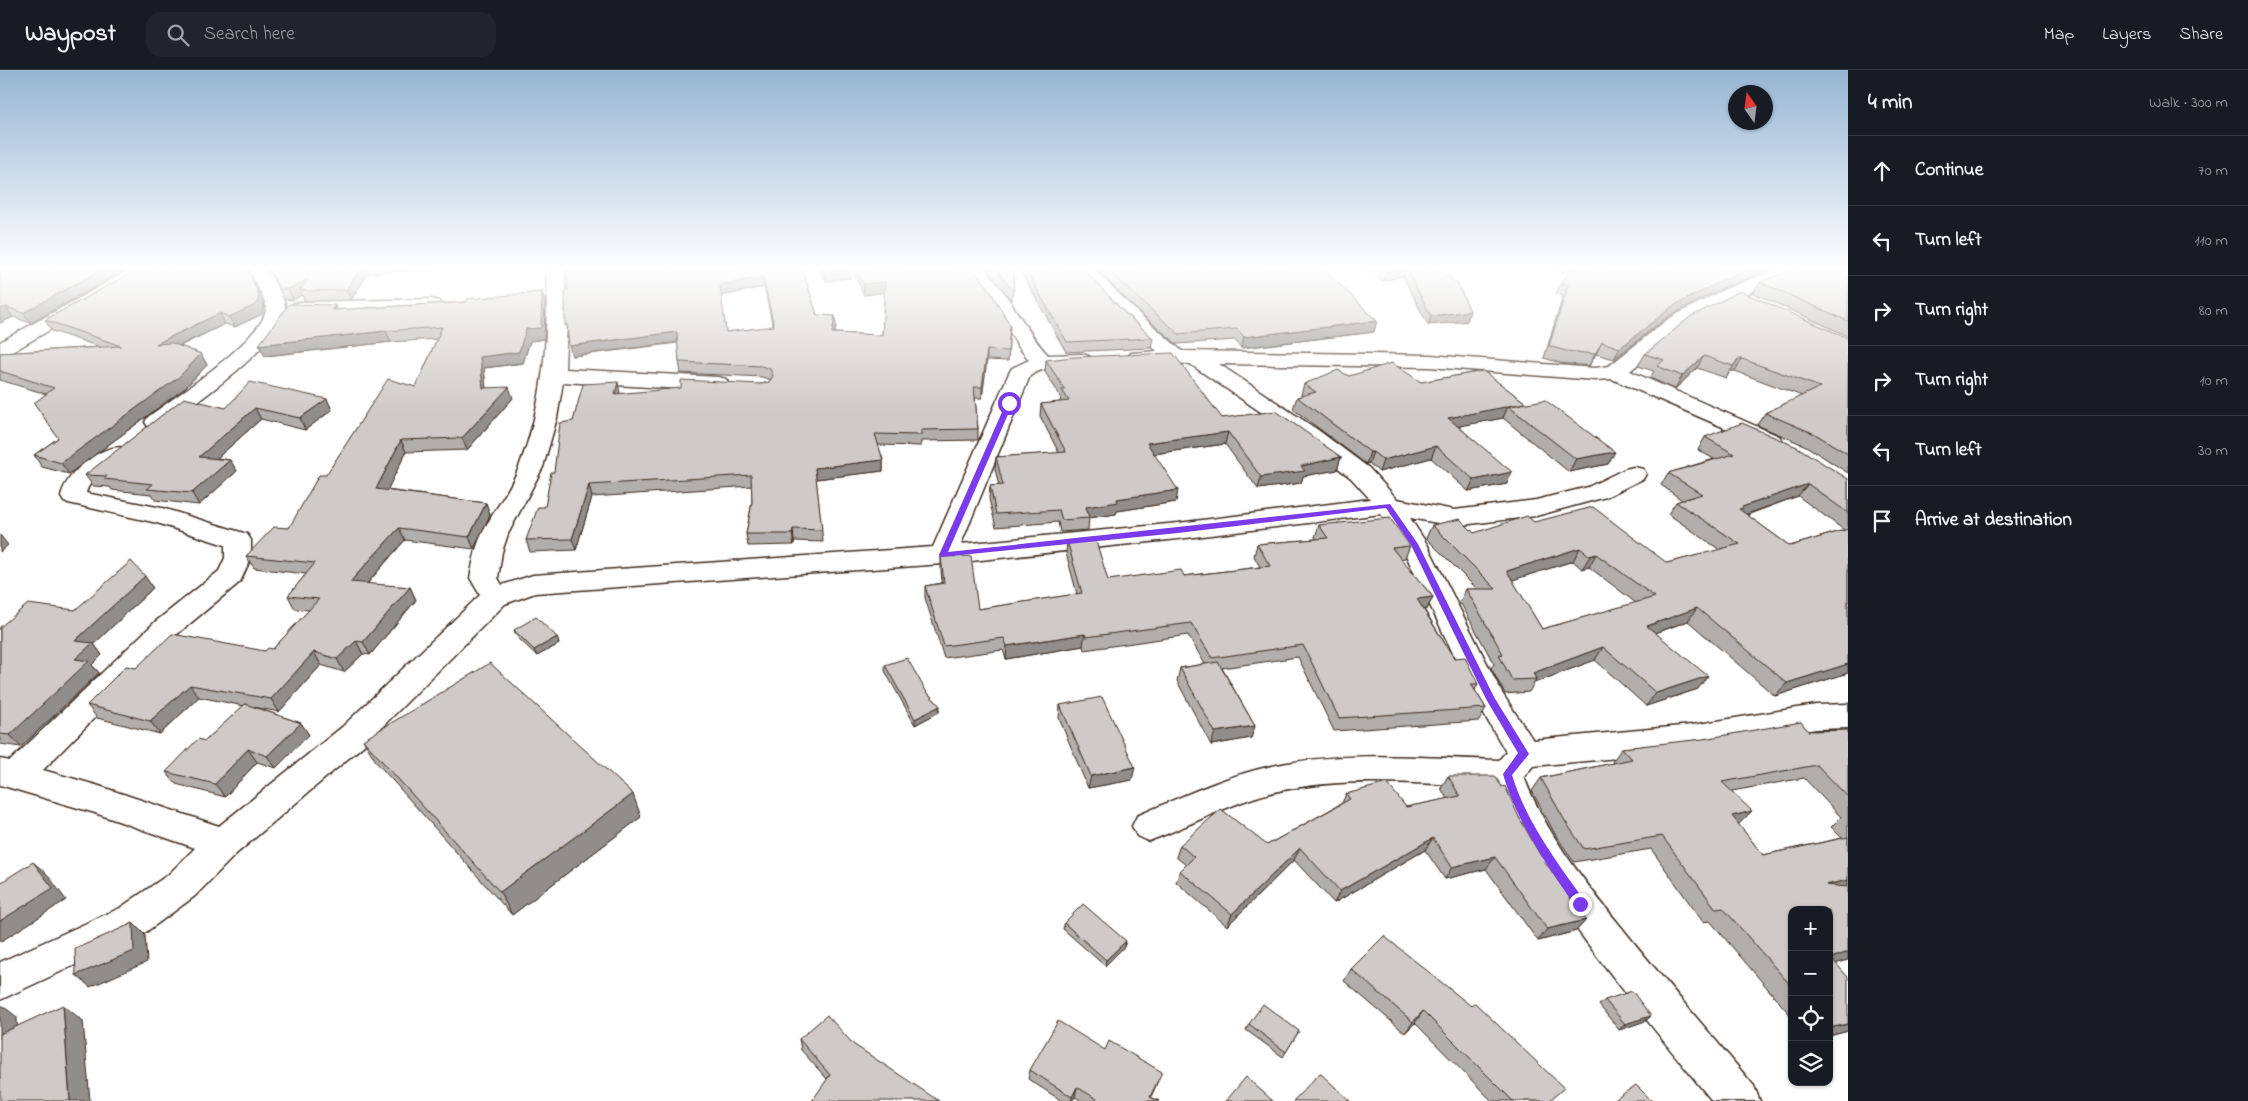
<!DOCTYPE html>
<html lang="en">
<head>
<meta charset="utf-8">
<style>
	:root { --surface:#171b24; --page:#20242c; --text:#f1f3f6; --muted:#9ea1a6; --line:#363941 }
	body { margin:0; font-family:"Indie Flower",sans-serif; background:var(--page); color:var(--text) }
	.controls { position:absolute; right:15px; bottom:15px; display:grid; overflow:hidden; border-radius:10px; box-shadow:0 1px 4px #0004 }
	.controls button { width:45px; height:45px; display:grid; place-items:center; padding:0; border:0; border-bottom:1px solid var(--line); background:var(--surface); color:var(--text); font:25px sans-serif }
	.compass { position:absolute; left:1728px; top:15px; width:45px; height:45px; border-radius:50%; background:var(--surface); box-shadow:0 1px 4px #0004; rotate:346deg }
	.stop { position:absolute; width:15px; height:15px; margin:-11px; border:4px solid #7c3aed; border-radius:50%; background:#fff }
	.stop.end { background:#7c3aed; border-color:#fff; box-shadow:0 1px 5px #0008 }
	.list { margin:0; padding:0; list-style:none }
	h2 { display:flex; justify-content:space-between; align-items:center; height:65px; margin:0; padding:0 20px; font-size:21px }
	h2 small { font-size:16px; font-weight:400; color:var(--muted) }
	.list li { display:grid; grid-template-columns:32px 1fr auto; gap:15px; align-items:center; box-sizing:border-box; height:70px; padding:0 20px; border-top:1px solid var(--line) }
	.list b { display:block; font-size:19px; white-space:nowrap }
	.list em { font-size:16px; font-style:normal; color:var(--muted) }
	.icon { flex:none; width:28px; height:28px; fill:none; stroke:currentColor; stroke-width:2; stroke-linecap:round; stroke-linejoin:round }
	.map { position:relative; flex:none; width:1848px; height:1031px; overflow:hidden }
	header { display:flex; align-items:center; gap:30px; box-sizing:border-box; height:70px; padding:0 25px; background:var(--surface); border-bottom:1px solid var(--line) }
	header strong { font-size:24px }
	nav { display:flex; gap:28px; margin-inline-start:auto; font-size:18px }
	.search { width:350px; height:45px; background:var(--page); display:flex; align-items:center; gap:12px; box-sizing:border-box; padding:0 18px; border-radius:15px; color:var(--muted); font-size:19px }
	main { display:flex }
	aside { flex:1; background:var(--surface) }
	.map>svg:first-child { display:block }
</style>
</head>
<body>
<header>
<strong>Waypost</strong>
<div class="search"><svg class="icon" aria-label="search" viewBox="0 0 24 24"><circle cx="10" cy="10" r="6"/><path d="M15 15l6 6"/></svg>Search here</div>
<nav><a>Map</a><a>Layers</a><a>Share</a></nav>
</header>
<main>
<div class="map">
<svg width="1848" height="1031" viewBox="0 0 1848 1031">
	<rect width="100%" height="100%" fill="#fff"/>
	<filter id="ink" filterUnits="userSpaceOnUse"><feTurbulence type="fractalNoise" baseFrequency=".02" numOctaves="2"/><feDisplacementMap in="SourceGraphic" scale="10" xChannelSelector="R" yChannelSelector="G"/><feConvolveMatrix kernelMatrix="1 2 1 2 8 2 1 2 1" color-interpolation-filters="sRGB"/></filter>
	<g filter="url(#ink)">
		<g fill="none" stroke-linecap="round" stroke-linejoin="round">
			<defs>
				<path id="minor" d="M133,198h23l-3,4 -40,21 -106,62 -7,2v-15z
					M248,198h18c6,11 17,25 19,37 7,33 -96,102 -121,122l-8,2 -8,-2 -3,-5 3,-5c24,-18 122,-82 118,-111 -1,-9 -14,-29 -18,-38z
					M546,198h18l3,50 -2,51 153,8 8,2 3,5 -3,5 -8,2 -155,-9 -6,36 -14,49 -35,67 -6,18 -4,26 4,7 31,-10 400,-28 76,-174 3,-5 17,-8 -11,-14 -31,-53 -22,-25h19c27,28 39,60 64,87l34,-1 7,2 3,4 -3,4c-20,6 -41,-1 -59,12l-69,168 217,-21 192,-24 -19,-21 -49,-38 -112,-76 -59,-3 -3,-4 3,-4 26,-2 -34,-31 -49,-52h19l44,44 45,39 248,4 165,13 14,-2 59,-47 57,-30 55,-21h25l-3,4 -63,25 -57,30 -52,44 149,65 4,5 -4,5 -8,2 -159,-69 -17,1 -165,-13 -211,-3 99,66 51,38 28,31 57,11 82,-10 52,-13 37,-18 9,-2 9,2 3,5 -3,5 -37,18 -70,19 -82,10 -44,-8 17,26 75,149 31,47 159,-15 124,-20 32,-1v24l-32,1 -124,22 -159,15 -9,11c21,55 57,100 94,146 44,55 91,109 136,163l6,15h-48c-43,-53 -86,-106 -127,-161 -35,-47 -71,-96 -90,-153 -74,-3 -152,-12 -225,6 -42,11 -80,33 -121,48l-12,-5 -5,-10 5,-10c44,-19 88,-40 135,-50 74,-16 152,-8 227,-6l7,-8 -31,-53 -74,-154 -20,-31 -203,25 -235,25 -408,29 -30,11 -141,141 -128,109 -41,42 -49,36 -146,68v-38l120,-54 49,-34 26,-26 -100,-35 -95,-28v-26l10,2 145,-139 64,-51 6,-13v-13l-68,-22 -93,-21 -3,-5c3,-23 42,-55 64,-49l4,5c-11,16 -38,20 -43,40l76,15 85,26 4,6v18l-11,24 -65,54 -132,134 53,15 123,41 123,-99 138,-132 -10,-17c3,-15 5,-30 12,-44 11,-23 28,-43 37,-67 25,-64 30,-131 27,-199z
					M432,229l7,2 3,4 -3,4 -139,5 -7,-2 -3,-4 3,-4 7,-2z"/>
			</defs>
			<use href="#minor" stroke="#3b2a1e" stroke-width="3"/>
			<use href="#minor" fill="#fff" fill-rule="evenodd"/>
		</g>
		<path fill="#b2aeab" stroke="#3b2a1e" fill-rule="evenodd" d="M0,198l30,55 -17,-6 -13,6z
			M140,198h107l17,38 -2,8 -27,13 -10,-3 -45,22 21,8 6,11 -22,23 -116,86 -27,-7 -8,-12 24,-17 -12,-44 -46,-14v-27l100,-6 -48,-16 -7,-11z
			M268,198h166l-1,2 -65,3 -17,27 -37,1h-9l-3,-6 -9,5 -9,-1z
			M802,198l15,47 18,1 1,10 -1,7 47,2 3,-43 -21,3 -13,-27h121l38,57 -2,36 -21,-1 -5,38h-7l3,31v11l-57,1v5l-43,-1 5,15v11l-67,8 7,63 -29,-1v4l-46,1 -2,-12 6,-32v-16l-160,11 -16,53 -46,2 -4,-12 19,-33 9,-35 19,-51 47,-28v1l141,-10 8,-2 2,-2 -9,-3 -81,-4 -2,-11 -1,-19 -106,13 -4,-66zM764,217l9,40 -47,5 -5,-36z
			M820,198h29l1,10 -24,3z
			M986,198h29l-3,33z
			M1019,198h63l41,43 30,27 -2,10 -85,4z
			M1096,198h227l51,64 -133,16 -6,-8 -58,4 -39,-33z
			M1362,198h75l30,53 -39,4 -25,-49 -20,5z
			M1554,198h221l-51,19 -57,30 -53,42 -18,-5 -7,12 -29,-3 -16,-5 19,-62 -7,-2 5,-11 7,-9z
			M1848,198v68l-95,-43 7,-11z
			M542,222l3,11 -1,36 -14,2 -7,22 -39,5 2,20 27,10 -46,52 -61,2 -19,38 99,13 4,12 -16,34 -69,-9 -38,44 43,3 6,13 -46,55 -7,-1 -19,18 -23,-7 -42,47 -25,-5 47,16 8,12 -33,33 -19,-6 -32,35 -49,-13 -10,-12 39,-31 39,-35 -45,-9 -39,37 -63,-16 -10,-13 49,-37 129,-17 8,-2 36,-39 -14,-1 -7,-13 18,-22 -52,-6 -8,-12 43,-28 37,-53 90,-88 21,-48 -46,3 -126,14 -6,-11 78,-35 129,-8z
			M1848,268v135l-42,-27 -49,-21 8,-12 37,-17 -67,-25h-5l-4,7 -29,-10 -22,21 -25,-11 4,-7 -16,-5 7,-12z
			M1046,290l295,97 -4,13 -34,6 -2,7 -43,6 -33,-45 -71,10 22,48 -59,9 -1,3 -27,4 -1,12 -28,2 -2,-10 -62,5 -7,-28 1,-13h9l-4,-17 1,-12 63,-4 -19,-37 1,-12 19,-2 1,-5 -16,-25z
			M1483,301l125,93 -39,8 -66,-54 -44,8 48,58 -39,7 -37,-33 -52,14 -10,-9 -3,1 -73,-55 4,-12 5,-1 -1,-1 3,-11 45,-8 72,6z
			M327,329l5,11 -27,20 -44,-11 -44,39 13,2 7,11 -38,34 -44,-5 -4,-6 -39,-4 -2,-3 -17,-1 -8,-11 141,-67z
			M1705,367l143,42v194l-73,23 -87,-75 -32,12 42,56 -52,17 -51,-46 -61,23 -5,9 -24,2 -14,-26 3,-4 -34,-62 6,-13h11l-51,-51 6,-13 42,8 60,-11 133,41 53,-13 -52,-36 8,-12 6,-2 -21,-15 7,-12 46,-14 -16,-9zM1798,426l46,34 -54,16 -43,-31zM1573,491l9,8 7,-2 47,36 -94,26 -30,-49z
			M1319,455l91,21 -5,12 -4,1 32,38 -6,12h-3l30,49 24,26 -3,6 11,18 -7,13 -145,10 -36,-74 -76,11 33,58 -4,12 -40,7 -34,-64 3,-13 25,-4 -17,-29 -104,15 -1,-4 -77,13 -3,-9 -59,8 -19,-60v-12l17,-3 -1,-13v-13l37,52 99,-15 -11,-41 1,-12 41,39 76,-4 76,-9 -6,-11 3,-12 59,-5 -1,-2z
			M153,518l-59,56 8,11 -10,10 7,8 -78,74 -21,-3v-117l75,-17z
			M514,560l43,7 2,7 -22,12 -21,-20z
			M885,595l41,26 14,15 -1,6 -24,13 -30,-54z
			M1060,635l72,75 -44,8 -29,-70z
			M1848,660v230l-12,3 12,68 -19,5v-126h-37v107l-82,-96 -7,1 -52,-73 -77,13 -19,-28 -23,-43 9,-13 72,-15 -1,-1 10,-14 186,-17zM1804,708l37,39 -10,10 11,11 -79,17 -25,-31h1l-7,-33z
			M363,670l278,77 -129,98 -135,-152z
			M1448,706l71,41 22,39 45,64 -10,11 -38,10 -52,-72 -41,10 -20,-29 -91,53 -40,-43 -67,66 -51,-44 4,-11 6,-6 -10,-8 4,-12h87l75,-42 4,-9 60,13 41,-8 -6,-11z
			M1064,853l62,18 -2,6 -19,19 -42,-37z
			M1351,899l120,37 78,95h-57l-77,-78 -10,10 -61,-52z
			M1605,930l46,16 -6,5 -26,9 -20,-25z
			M1249,954l50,7 -16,26 -37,-27z
			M799,969l54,5 -26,35 -26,-29z
			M1030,1000l128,11 -7,16 8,4h-77l-7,-4 -3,4h-10l-34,-22z"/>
		<path fill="#918d8b" stroke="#3b2a1e" d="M105,198h24l-99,55 -7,-10z
			M247,198l17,38 -2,8 -27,13 -6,-10z
			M361,198h5l2,5 -17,27 -5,-10z
			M1403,198h3l-3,8 -20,5 3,-9z
			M1752,198h23l-51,19 -57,30 -53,42 6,-11 53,-42 58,-30z
			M849,199l1,9 -24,3 -1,-9z
			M763,207l1,10 -43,9 -1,-11z
			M308,210l-8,10 2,5 -9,5 -5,-11z
			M885,212l1,10 -22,3 -1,-11z
			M542,222l3,11 -1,36 -14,2 -7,22 -39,5 3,32 -4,-12 -3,-31 46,-28z
			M335,235l5,11 -8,-6z
			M6,237l7,10 -13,6v-14z
			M1470,241l-3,10 -39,4 3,-9z
			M220,243l5,11 -63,30 -6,-10z
			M835,246l1,10 -3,17 -1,-10z
			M1377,251l-3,11 -133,16 3,-11z
			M386,261l5,11 -126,14 -6,-11z
			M677,262l2,10 -107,14 -3,-10z
			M1602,272l-6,12 -7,12 6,-12z
			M987,280v10l-5,38v-11z
			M201,284l6,11 -22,23 -116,86 -8,-11z
			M1704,286l-7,12 -22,21 7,-13z
			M1738,289h4l-7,12h-5l-4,7z
			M618,312l2,11 -2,12 -3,-11z
			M509,317l4,11 -46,52 -5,-12z
			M327,329l5,11 -27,20 -5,-12z
			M1508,336l-5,12 -59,11 4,-11z
			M255,338l6,11 -55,49 -7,-11z
			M1228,362l-3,12 -80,11 2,-12z
			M401,370l5,12 -24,49 -6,-12z
			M1436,376l-5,12 -52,14 4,-12z
			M1370,382h3l-4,11 -3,1z
			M1615,382l-7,12 -39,8 7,-13z
			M1341,387l-4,13 -34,6 -2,7 -43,6 3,-12 40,-11z
			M230,390l7,11 -38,34 -7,-12z
			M883,390v11l-67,8 -1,-11z
			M1512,402l-5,12 -39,7 6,-11z
			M1808,414l-10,12 -62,22 -6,4 12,-15z
			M589,415l3,12 -16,53 -4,-11z
			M1178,420l-2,12 -59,9 -1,3 -27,4 -3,-11 31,-8z
			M486,433l4,12 -16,34 -5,-12z
			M399,458l6,12 -48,55 -7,-13z
			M793,459l1,12v4l-2,-11z
			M0,465l8,10 -8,7z
			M1580,478l-7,13 -73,23 7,-13z
			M1596,484l-7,13 -7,2 8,-13z
			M145,506l8,12 -59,56 8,11 -10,10 7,8 -78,74 -11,-12 65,-94z
			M410,517l6,13 -46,55 -7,-13z
			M1433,527l-6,12 -15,2 5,-12z
			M1697,538l-9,13 -50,18 9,-13z
			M1085,564l-2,12 -77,13 1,-13z
			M557,567l2,7 -22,12 -3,-6z
			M356,571l7,13 -19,18 -7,-13z
			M1603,577l-8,13 -61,23 2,-4 -3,-6z
			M314,582l7,13 -42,47 -8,-13z
			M1848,594v9l-73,23 12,-13z
			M1708,606l-10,13 -52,17 10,-13z
			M190,615l9,12 -39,37 -10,-13z
			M940,636l-1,6 -24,13v-6z
			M301,653l8,12 -33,33 -9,-12z
			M1255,656l-4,12 -40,7 4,-13z
			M248,679l9,13 -32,35 -10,-13z
			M1135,697l-3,13 -44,8 3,-12z
			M633,724l8,23 -129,98 -12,-23z
			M1752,741l-13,13 -20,5 13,-13z
			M1433,768l-8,12 -91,53 6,-12z
			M1300,778l-6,12 -67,66 5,-12z
			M1495,787l-9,12 -41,10 7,-12z
			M33,792l14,12 19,26 -66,42v-21z
			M1848,810v10l-22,-5z
			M1586,850l-10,11 -38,10 9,-12z
			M133,853l12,12 2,27 -57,25 -14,-12z
			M1126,871l-2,6 -19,19 1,-6z
			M1848,882v8l-19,6 2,-8z
			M0,934l17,13 1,35 -18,-13z
			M63,935l20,16 7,80h-20z
			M1423,941l-8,12 -10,10 8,-11z
			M1651,946l-6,5 -26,9 6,-6z
			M1848,954v7l-19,5v-8z
			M1077,1017l-2,10 -3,4h-1l1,-4z"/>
		<path fill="#cfcac7" stroke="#3b2a1e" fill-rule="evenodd" d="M0,198h105l-82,45 -17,-6 -6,2z
			M140,198h107l12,28 -2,8 -28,13 -9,-4 -64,31 16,-1 29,11 -22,23 -118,86 -27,-8 24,-17 -24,-35 20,-15 -54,-17v-18l121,-7 -76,-26z
			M269,198h92l-15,22 -37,1 -9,-1 8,-10 -20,9h-9z
			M577,198h225l15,47 18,1 -3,17 50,2 3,-53 -22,2 -8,-16h117l14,16 24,41 -2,26 -21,-1 -5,37h-8l4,42 -57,1v5l-46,-1 8,26 -68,8 7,62 -29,-1 -1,5h-46l6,-32 -1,-27 -162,10 -17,54 -46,1 12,-33h7l6,-35h3l6,-49 13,-2 10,-37 35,-2 -3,12 66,-6v-8l80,4 8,-2 4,-6 -3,-7 -9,-3 -82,-4 -2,-30 -108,14 -2,-22 -2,2v-36h3l-1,-21zM763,207l11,49 -48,6 -6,-47z
			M823,198h26v1l-24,3z
			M995,198h20l-2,23z
			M1025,198h57l41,43 30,27 -86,4z
			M1107,198h216l54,53 -133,16 -7,-8 -58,5 -39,-34z
			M1380,198h23l-17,4z
			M1406,198h31l21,16 12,27 -39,5z
			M1572,198h180l-21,8 -58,30 -53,42 -18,-6 -7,12 -29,-3 -17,-5 19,-61 -7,-2z
			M1796,198h52v53l-88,-39z
			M1740,221l108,47v116l-33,-20 -50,-21 55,-26 -78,-28h-4l-5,7 -29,-10 -22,20 -25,-10 7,-6 -19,-6 45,-37z
			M542,222l-1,36 -15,1 -7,23 -39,5 3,31 26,-1 -47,51 -61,2 -25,49 110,14 -17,34 -70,-9 -49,54 60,5 -47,55 -7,-1 -19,18 -23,-7 -43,47 -81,-14 -40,36 -63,-16 39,-39 10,2 36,-34 93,17 3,-3 5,1 46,-50 -31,-3 27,-33 -69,-7 28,-29 15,1 30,-53h7l62,-96 28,8 26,-60 -56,4 -127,14 30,-41 46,1 -3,5 134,-8 1,-3z
			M1173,283l49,65 54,-7 65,46 -40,9 4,5 -44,6 -33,-45 -81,11 31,47 -61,9 1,3 -32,5 3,11 -27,2 -3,-10 -63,4 -6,-28 13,-1 -7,-28 70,-5 -25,-48 28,-3 -7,-11h3l-19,-30 27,-3z
			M1392,293l29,19 62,-11 43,32 -78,15 64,54 -38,8 -38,-34 -53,14 -10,-8h-3l-73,-55 19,-5 -12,-8 34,-14 11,6z
			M250,312l77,17 -27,19 -45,-10 -56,49 31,3 -38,33 -45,-4 6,-5 -49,-5 3,-3 -22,-1 99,-77 42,10z
			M1545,330l70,52 -39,7 -68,-53z
			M1742,353l55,24 51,32v34l-40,-29 -66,23 1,1 -4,1 51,37 58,-17v135l-61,19 -90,-75 -50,18 61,50 -52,17 -53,-46 -70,26 3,6 -24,1 -13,-25 4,-1 -37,-65h30l-64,-64 28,-6 14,14 53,-17 7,6 59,-15 74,56 73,-19 -64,-42 26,-8 -34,-21 66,-19 -29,-17zM1580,478l10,8 6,-2 59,43 -113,32 -35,-58z
			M1390,448l20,28 -18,2 41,49 -16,2 37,59 11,-1 13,27h-7l15,24 -147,10 -36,-73 -91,13 -21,-35 -105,14 -1,-3 -78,12 -3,-8 -60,8 -19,-60 19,-3 -3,-26 30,-1 7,53 104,-16 -15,-52 28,-3 13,42 73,-10 3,6 86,-10 -13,-22 71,-6 -9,-13z
			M131,491l14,15 -70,65 18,2 -18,16 14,2 -79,74 -10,-1v-107l28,-23 47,6z
			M536,547l21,20 -23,13 -20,-20z
			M907,588l19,33 14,15 -25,13 -30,-54z
			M1218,592l37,64 -40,6 -35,-64z
			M490,593l143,131 -133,98 -137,-152z
			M1102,627l33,70 -44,9 -31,-71z
			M245,634l56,19 -34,33 -19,-7 -33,35 -49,-12 32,-33 7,2z
			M1801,652l7,9 40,-1v67l-31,-32 -95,17 30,29 -20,5 31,39 85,-18v43l-22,5 22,2v65l-17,6 17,19v47l-19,4v-118h-37v77l-69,-79 -7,1 -54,-73 -78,13 -19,-28 -24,-43 91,-19 -10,-11 81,-9z
			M1448,706h47l7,11 3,-1 14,31 22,39 45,64 -39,9 -52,-72 -43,10 -19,-29 -93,53 -40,-43 -68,66 -52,-43 14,-14 -14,-12 41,-36 46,36 83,-46 -4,-5 41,-11 19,24 54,-11z
			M33,792l20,26 -53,33v-38z
			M1083,834l43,37 -20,19 -42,-37z
			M133,853l1,28 -58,24 -1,-26z
			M1384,866l87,70 4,-3 89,85 -15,13h-36l-90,-90 -10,11 -62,-53z
			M1632,921l19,25 -26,8 -20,-24z
			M1263,934l36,27 -13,21 -37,-28z
			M63,935l7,96h-70v-67z
			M827,945l26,29 86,57h-127l18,-26 -31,-36z
			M1058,951l47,29 4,-9 53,31 -12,25 9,4h-59l-23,-14 -5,10 -42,-27z
			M1320,1003l30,28h-57z
			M1246,1007l27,24h-47z
			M1636,1015l16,16h-39z"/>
	</g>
	<linearGradient id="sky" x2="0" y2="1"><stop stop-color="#96b5d3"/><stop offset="0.58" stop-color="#fff"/><stop offset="1" stop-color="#fff" stop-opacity="0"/></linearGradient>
	<rect width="1848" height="342" fill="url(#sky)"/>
	<path fill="#7c3aed" d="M1009,331l4,2 -65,149 442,-48 28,40 76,153 35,57 -17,21c14,46 44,86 72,125v7h-8c-29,-42 -59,-84 -73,-133l15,-21 -32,-54 -75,-154 -25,-37 -208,25 -238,24 -1,-2 67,-152z"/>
</svg>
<div class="controls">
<button>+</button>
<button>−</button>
<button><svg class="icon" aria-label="locate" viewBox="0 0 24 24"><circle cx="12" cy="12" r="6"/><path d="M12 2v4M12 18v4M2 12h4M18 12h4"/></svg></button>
<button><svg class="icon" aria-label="layers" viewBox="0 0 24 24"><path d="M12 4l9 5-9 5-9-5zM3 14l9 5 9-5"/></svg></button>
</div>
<svg class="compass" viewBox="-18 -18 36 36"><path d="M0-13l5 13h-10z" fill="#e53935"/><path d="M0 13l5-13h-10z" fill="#9ea1a6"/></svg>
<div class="stop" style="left:1009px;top:333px"></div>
<div class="stop end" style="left:1580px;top:834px"></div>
</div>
<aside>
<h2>4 min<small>Walk · 300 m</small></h2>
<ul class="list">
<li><svg class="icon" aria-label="ahead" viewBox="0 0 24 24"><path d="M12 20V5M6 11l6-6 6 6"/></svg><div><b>Continue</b></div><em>70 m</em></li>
<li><svg class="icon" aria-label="left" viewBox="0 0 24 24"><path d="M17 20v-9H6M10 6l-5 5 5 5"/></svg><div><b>Turn left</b></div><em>110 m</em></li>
<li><svg class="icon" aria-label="right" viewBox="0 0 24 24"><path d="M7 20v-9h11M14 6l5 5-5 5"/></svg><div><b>Turn right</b></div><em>80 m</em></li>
<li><svg class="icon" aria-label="right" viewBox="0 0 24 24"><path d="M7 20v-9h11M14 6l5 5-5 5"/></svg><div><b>Turn right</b></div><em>10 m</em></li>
<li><svg class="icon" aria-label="left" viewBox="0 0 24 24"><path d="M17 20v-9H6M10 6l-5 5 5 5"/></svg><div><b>Turn left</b></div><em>30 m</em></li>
<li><svg class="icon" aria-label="arrive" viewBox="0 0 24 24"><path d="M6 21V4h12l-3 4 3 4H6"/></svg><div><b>Arrive at destination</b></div></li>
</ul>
</aside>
</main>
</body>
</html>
